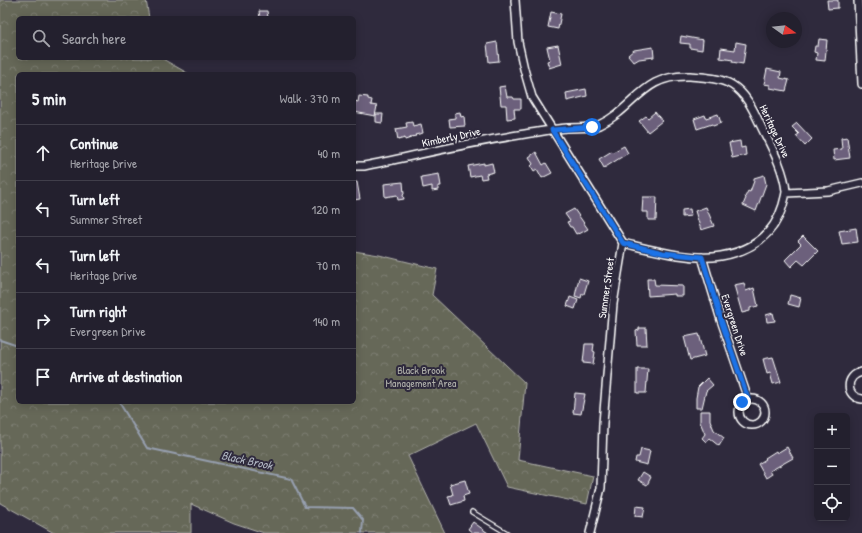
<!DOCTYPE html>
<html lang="en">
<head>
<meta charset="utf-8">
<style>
	:root { --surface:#23202e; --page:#2b2836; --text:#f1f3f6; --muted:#a3a3aa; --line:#403e4a }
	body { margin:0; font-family:"Patrick Hand",sans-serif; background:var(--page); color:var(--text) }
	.controls { position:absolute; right:12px; bottom:12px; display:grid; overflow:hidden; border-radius:6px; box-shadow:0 2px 10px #0003 }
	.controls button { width:36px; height:36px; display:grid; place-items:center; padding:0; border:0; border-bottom:1px solid var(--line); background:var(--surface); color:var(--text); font:20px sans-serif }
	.compass { position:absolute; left:766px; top:12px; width:36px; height:36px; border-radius:50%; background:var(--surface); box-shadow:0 2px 10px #0003; rotate:105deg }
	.stop { position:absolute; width:12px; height:12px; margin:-9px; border:3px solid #1a73e8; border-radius:50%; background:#fff }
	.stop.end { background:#1a73e8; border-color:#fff; box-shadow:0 1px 4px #0008 }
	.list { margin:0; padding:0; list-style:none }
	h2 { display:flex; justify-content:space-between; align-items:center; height:52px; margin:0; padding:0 16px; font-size:17px }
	h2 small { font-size:13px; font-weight:400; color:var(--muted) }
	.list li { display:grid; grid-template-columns:26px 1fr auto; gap:12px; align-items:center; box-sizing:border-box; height:56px; padding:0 16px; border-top:1px solid var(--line) }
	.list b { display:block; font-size:15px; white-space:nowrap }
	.list p { margin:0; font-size:13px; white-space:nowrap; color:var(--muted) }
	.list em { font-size:13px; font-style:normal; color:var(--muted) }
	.icon { flex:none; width:22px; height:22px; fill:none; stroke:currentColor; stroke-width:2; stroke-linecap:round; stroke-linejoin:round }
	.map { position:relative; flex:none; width:862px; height:533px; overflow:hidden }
	.search { position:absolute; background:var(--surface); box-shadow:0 2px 10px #0003; left:16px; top:16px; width:340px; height:44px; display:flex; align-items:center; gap:10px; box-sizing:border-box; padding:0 14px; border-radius:6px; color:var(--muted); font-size:15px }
	.panel { position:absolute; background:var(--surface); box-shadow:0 2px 10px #0003; left:16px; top:72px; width:340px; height:332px; border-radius:6px }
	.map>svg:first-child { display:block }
</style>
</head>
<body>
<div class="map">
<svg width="862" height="533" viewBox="0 0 862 533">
	<defs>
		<pattern id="forest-crowns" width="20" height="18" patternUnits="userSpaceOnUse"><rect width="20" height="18" fill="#666759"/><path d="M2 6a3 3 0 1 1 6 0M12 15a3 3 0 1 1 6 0" fill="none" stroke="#7d7e72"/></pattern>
	</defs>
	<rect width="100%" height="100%" fill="#2f2a3d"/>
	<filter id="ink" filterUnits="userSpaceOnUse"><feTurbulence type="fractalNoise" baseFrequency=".025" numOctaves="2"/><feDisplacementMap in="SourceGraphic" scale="8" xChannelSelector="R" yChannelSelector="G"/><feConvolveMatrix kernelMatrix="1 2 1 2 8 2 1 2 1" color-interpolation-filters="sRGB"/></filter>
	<g filter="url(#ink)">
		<path fill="url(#forest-crowns)" stroke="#b2b3ac" d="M0,0h146l3,18h-131v40h143l28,16h-171v328h336v-151l25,4 58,14 -5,26 93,88 -7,77 75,16 -6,28 -80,-17 -31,-64 -68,33 37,77h-181l-30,-10 -43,-19v29h-137l-54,-30z"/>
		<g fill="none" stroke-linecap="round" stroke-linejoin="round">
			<path stroke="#97a0b0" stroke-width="2" d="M0,340l18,6
				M119,402l28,46 144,31 14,28 48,1 10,12 -1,13"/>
		</g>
		<path fill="#6c607c" stroke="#fff" d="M827,0h11v8l-10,1z
			M259,11h8l1,7h-8z
			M551,12l10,2 -3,15 -10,-2z
			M681,36l22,4 -1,10 -12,-2v-4l-10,-1z
			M819,39l8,1 -2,21 -9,-1 1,-7 -3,-1 1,-6h3z
			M497,42l2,19 -10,1 -2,-18z
			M736,42l10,2 -3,20 -11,-2 1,-2 -13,-2 1,-10 14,2z
			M558,45l4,19 -13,4 -2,-7 3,-1 -3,-13z
			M653,47l1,10 -15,2 -5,3 -6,-7 6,-5z
			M767,69l14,3 -1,6 9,2 -3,11 -16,-3v-3l-6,-1z
			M505,86l2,11h6l1,2h7v10h-7l1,9 -8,1 -1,-14h-5l-2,-18z
			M586,89l1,7 -20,5 -1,-8z
			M359,96l9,1v2l4,1 -1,5 6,1 -2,10 -21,-4 1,-11 3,1z
			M460,112l1,5 3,-1 1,10 -15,1 -1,-8 6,-1v-5z
			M655,112l7,9 -14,11 -9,-11 7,-5 2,2z
			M376,114h7l-1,9 -6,-1z
			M718,114l3,9 -8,3 -1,-2 -15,5 -3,-10 11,-4 1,3z
			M412,122l1,4 8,-2 2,9 -8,2 1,1 -5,1v1l-6,2v-2l-7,2 -2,-11 11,-2 -1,-4z
			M797,123l15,16 -7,7 -9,-10 3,-2 -7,-7z
			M847,137l3,21 -16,2 -1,-10 9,-1 -1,-11z
			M740,141l1,7 4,-1 1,8 -14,3 -3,-15z
			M624,146l4,7 -24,15 -5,-9 13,-8 1,1z
			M536,152l7,13 3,-2 6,10 -10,5 -5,-9 -3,2 -3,-5 2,-2 -4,-7z
			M484,163v2l8,-2 2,9 -8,2 1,4 -6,1 -1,-4 -10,2 -2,-11z
			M439,174l2,12h-3v4l-6,1v-5l-9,2 -2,-11z
			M764,175l2,9 -10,27 -13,-6 3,-7 -1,-1 3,-6 2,1 4,-11v-3z
			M354,182h3l3,17 -6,1z
			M403,182l1,12 -1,1 1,4 -6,1 -1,-5 -12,2 -1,-13z
			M643,197h14l-1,23h-8v-8h-6z
			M706,207l8,19 -13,4 -6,-19z
			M574,209l14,20 -9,5 -1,-1 -2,1 -4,-7h-2l-3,-5 3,-1 -5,-7z
			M690,209l1,7 -9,1v-7z
			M856,228l2,14 -16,2 -3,-13z
			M803,236l15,15 -14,14 -6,-5 -7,7 -6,-7 16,-16 -3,-3z
			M579,278l9,3 -4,13h-2l-1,4 -6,-2z
			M647,279h7l1,6 28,1v10h-8v-2l-27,2z
			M744,283l2,8 8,-3 4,18 -8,2v3l-8,2 -8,-28z
			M790,295l11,3 -2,9 -11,-3z
			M570,297l8,3 -3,9 -8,-3z
			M773,313l2,8 -8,1 -1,-7z
			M639,328h7l1,17h-10l-1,-14 3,-1z
			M699,334l6,22 -15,4 -6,-23z
			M585,344h9l-1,7 2,1 -2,12 -10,-1z
			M773,357l8,25 -8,2 -3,-11 -3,1 -4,-15z
			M637,369h11l-2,24h-9z
			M707,378l6,7 -7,6 -4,17h-6v-10l2,-11z
			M575,393l10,1 -4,20 -8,-1z
			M700,411h10v9l4,10 10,8 -5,8 -10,-8 -3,4 -4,-4 3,-4 -5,-12z
			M787,447l6,11 -23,13 2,3 -6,4 -8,-14 8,-5 -1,-1 11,-7 1,2z
			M641,449l9,2 -3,14 -12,-3 1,-5h3z
			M643,472l8,5 -4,8 -9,-5z
			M465,480l4,14 -6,2 1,5 -13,4 -3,-9 5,-1 -3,-11z
			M636,506l9,1 -2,10 -8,-1z
			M473,522l15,11h-15l-5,-4z"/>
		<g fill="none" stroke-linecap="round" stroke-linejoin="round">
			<defs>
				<path id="service" d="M472,512l35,21"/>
				<path id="minor" d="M515,0l3,42 6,27 8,28 91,146 -10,61 -10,119 -2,65 -11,45
					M858,0l4,84
					M354,166h10c54,-11 107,-24 161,-32 14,-2 28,-5 42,-6 11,-1 22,1 32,-3 37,-17 43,-51 91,-49 13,1 31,2 42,9 18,11 25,35 35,53 8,16 17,34 19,53 0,4 -2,9 -3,14 -9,30 -32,46 -62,51 -30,5 -68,-6 -98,-13
					M786,193l42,-2 34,-8
					M702,257l19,63 27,79
					M862,372c-17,3 -17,25 0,27
					M739 412a13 13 0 1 1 26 0a13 13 0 1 1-26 0Z"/>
			</defs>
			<use href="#service" stroke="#fff" stroke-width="6"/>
			<use href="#minor" stroke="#fff" stroke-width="10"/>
			<use href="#service" stroke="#2f2a3d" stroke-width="3.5"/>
			<use href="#minor" stroke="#2f2a3d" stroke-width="7"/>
		</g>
	</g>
	<g fill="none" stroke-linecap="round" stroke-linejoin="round" filter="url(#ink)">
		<path stroke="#1a73e8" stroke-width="5" d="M592,127l-40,3 71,113 40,10 39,4 19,63 27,79 -6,3"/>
	</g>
	<g text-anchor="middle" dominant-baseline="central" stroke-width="4" stroke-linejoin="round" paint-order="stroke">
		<g font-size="11" fill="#fff" stroke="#2f2a3d">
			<text transform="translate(775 131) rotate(65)">Heritage Drive</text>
			<text transform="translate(451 137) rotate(-12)">Kimberly Drive</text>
			<text transform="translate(606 288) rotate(-82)">Summer Street</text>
			<text transform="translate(735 325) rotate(72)">Evergreen Drive</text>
		</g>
		<g font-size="11" fill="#b2b3ac" stroke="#2f2a3d">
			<text x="421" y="370">Black Brook<tspan x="421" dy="13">Management Area</tspan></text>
		</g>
		<g font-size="12" font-style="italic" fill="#b1b8c4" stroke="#2f2a3d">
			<text transform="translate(247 460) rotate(12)">Black Brook</text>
		</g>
	</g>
</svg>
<div class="controls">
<button>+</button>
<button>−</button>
<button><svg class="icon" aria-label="locate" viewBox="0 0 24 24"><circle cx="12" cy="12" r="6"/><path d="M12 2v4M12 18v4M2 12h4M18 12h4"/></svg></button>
</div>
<svg class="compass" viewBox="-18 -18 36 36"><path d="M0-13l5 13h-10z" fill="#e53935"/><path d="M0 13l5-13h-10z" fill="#a3a3aa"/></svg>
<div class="stop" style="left:592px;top:127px"></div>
<div class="stop end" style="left:742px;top:402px"></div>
<div class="search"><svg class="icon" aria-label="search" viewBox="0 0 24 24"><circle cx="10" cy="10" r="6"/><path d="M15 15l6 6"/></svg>Search here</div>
<section class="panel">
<h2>5 min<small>Walk · 370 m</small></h2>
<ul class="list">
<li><svg class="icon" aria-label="ahead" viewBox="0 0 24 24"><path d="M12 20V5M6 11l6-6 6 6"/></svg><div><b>Continue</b><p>Heritage Drive</p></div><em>40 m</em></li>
<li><svg class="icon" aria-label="left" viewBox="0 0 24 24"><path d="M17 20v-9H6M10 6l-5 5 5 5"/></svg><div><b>Turn left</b><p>Summer Street</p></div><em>120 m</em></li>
<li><svg class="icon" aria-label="left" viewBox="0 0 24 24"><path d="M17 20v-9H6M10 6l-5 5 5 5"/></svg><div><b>Turn left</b><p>Heritage Drive</p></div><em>70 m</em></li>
<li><svg class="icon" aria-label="right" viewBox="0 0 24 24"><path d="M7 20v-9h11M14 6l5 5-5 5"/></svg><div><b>Turn right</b><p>Evergreen Drive</p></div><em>140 m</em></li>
<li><svg class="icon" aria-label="arrive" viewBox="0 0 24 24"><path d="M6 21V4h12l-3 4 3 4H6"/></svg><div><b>Arrive at destination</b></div></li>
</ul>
</section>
</div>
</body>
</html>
